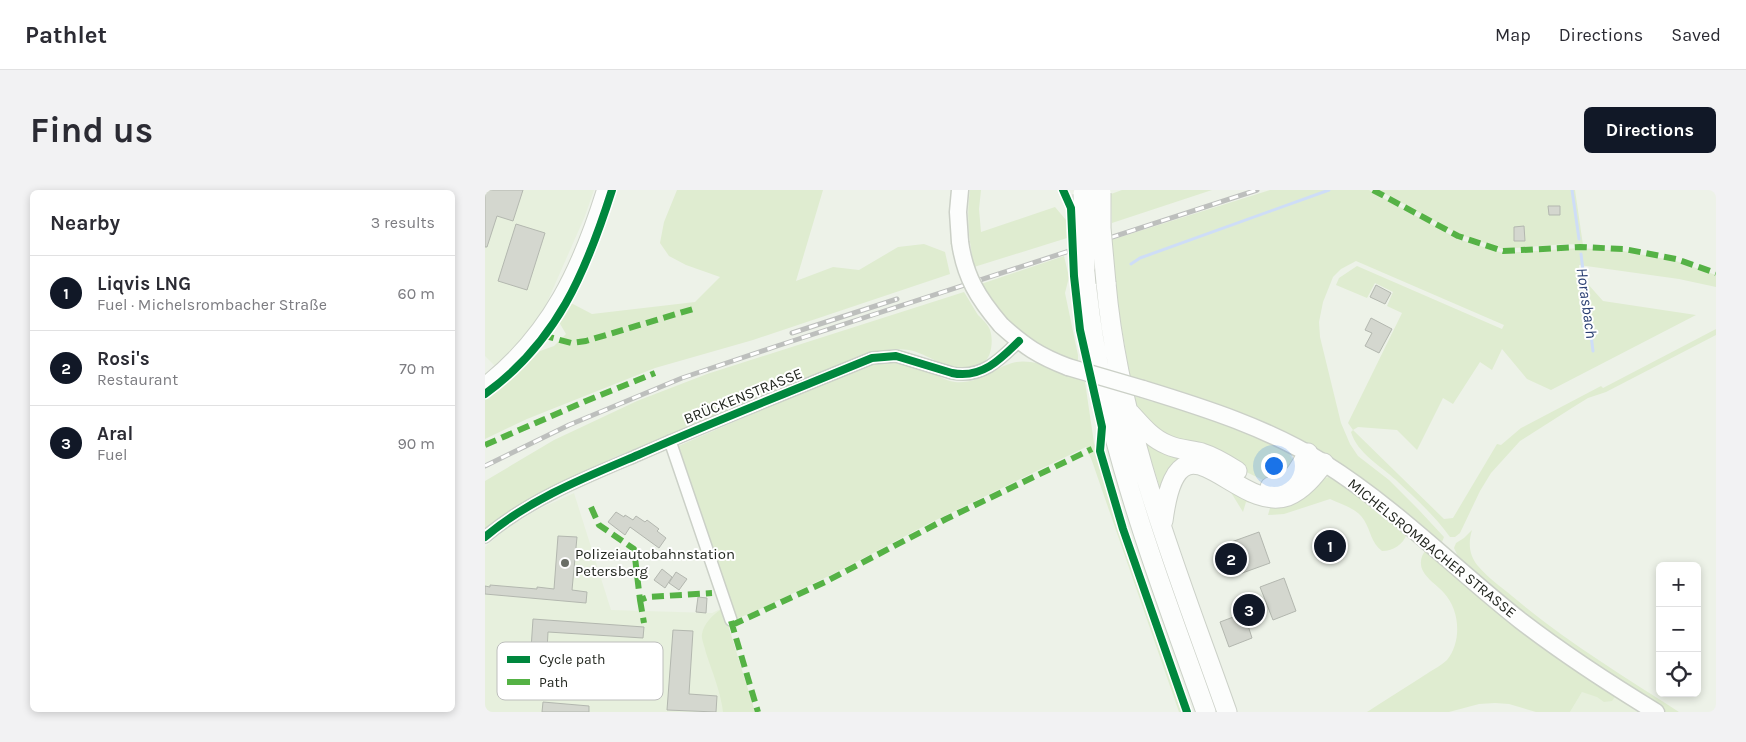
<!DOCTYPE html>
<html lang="en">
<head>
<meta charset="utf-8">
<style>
	:root { --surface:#fff; --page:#f2f2f3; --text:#2b2b33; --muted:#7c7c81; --line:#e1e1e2; --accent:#111827 }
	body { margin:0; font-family:Karla,sans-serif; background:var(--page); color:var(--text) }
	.controls { position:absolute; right:15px; bottom:15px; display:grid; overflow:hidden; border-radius:8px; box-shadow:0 2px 8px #0003 }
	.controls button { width:45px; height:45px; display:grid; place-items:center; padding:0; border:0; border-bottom:1px solid var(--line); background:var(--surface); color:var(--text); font:25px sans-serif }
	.you { position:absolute; left:788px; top:275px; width:18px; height:18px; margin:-12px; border:4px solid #fff; border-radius:50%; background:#1a73e8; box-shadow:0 0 0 8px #1a73e833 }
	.badge { display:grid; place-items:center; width:32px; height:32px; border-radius:50%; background:var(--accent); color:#fff; font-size:16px; font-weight:700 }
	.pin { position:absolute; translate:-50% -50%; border:2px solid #fff; box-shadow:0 1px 5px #0006 }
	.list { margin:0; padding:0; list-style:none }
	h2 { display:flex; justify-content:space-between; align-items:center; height:65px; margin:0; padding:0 20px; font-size:21px }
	h2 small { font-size:16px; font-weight:400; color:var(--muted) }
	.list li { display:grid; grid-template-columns:32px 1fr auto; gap:15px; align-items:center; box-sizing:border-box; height:75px; padding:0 20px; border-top:1px solid var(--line) }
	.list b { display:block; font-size:19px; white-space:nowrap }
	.list p { margin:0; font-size:16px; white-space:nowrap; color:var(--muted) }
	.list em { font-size:16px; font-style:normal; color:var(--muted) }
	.icon { flex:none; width:28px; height:28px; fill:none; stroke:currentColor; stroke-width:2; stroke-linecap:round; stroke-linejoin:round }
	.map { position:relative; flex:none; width:1231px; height:522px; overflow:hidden; border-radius:8px }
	header { display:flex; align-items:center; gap:30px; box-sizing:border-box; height:70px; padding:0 25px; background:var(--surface); border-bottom:1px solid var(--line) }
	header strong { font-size:24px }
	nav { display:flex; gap:28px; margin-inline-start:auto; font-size:18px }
	.intro { display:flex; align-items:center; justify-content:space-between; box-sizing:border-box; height:120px; padding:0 30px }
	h1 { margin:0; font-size:35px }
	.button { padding:12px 22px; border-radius:8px; background:var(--accent); color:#fff; font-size:18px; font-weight:700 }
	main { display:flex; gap:30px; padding:0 30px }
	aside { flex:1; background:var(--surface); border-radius:8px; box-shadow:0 2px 8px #0003 }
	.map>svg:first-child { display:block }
</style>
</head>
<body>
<header>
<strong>Pathlet</strong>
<nav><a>Map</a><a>Directions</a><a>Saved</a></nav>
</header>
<div class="intro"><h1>Find us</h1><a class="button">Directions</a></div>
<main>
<aside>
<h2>Nearby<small>3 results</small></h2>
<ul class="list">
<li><span class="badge">1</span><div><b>Liqvis LNG</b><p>Fuel · Michelsrombacher Straße</p></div><em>60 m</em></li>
<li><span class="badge">2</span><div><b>Rosi's</b><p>Restaurant</p></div><em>70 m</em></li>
<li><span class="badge">3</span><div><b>Aral</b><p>Fuel</p></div><em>90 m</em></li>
</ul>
</aside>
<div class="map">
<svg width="1231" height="522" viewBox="0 0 1231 522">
	<rect width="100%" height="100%" fill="#edf2e8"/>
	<path fill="#e7f0dd" d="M0,0h109l-9,26 -44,100 -45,51 -11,-11z
		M89,303l37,117 101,3 10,-5 33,104h-270v-165l21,-18 31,-19z
		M1097,502l35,2 31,18h-78z"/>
	<path fill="#dfecd0" d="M192,0h146l-27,91 37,-14 26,3 39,-23 26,-3 21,8 5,22 -197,66 -98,28 -128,51 -42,20v-40l26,-19 29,-29 14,-5 12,-12 -7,-12 12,-19 21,11 103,-12 25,-25 -34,-12 -17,-9 -9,-13 4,-21z
		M485,0h11l-2,19 2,23 74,-25 11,13 1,18 -93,29c-5,-28 -8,-49 -4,-77z
		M637,0h90l-100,33 -1,-29z
		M785,0h99l89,49 45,14 77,-5 43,3 53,10 40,14v12l-37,-8 -100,-14v9l24,27 93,14 -145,75 -24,-11 -25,-30 -10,21 -12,-8 -27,42 -10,-6 -26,52 -20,-20 -39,-3 -5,3 91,89 9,-1 44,-74 4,1 20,-17 80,-42 2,2 113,-59v6l-110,57 -18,6 -13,8 -55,35 -29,32 -11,18 -20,42 -5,4h-5c-15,-21 -35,-39 -54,-57 -15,-14 -39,-27 -45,-48l2,-2 -5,-7 54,-110 -15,-7 6,-14 -18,-9 -8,15 -31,-13 3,-7 18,-12 145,63 2,-4 -148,-64 -15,8 -8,8 -10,25 -4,20 1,15 21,86 9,21 8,12 31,24 29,29 26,28 -2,5 -6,-1 -44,-39 -29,-22 -157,-79 -76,-25 -18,-105 -1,-31z
		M893,0h197l8,55 -17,-1 -63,5 -45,-15z
		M579,66l5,21 -4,16 13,62v9c-15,-6 -48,-19 -59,-30 -15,-14 -28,-33 -38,-50z
		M479,102c5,8 9,15 14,23 4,4 10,9 12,15 3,8 2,23 -3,29 -25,27 -52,-4 -78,-9 -11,-2 -23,0 -34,1l-260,106 -50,23 -48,26 -32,23v-48l69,-41 83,-39 70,-27z
		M405,170c11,3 23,5 34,9 10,3 20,12 31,13 25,2 37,-13 57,-19 22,-7 53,11 73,19l9,61 24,76 66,193h-5l-87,-251 -6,-14 -156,76 -95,50 -83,40 -17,6 -59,-172 181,-78z
		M649,206l19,6 2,-3c46,14 90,33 134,54l3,6v13l-25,10 -29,-14 -81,-30 -21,-32z
		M660,251c19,14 32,9 51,15 27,8 66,47 95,30 8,-5 11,-13 17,-20l4,1c0,8 -7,13 -13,17 -7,6 -15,10 -25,10 -40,2 -98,-78 -111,3z
		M844,287l6,2 11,7 61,48c-4,10 -13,17 -25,17 -11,-8 -11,-20 -18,-31 -6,-11 -23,-16 -34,-21l-46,15 -16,1 2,-7 -24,-6 -3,10 -16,-26 21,9z
		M987,340c-4,13 -3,25 6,36 9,11 23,21 34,30 52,44 110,79 167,116h-13l-37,-22 -81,-56 -88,-73 -6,-13 2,-5 8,-5z
		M941,360l191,144 -5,7 -8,1 -7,-5 -15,-5 -12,20h-34l-27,-8 -14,-1 -16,1 -30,8h-82c20,-13 41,-26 61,-39 6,-4 14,-8 19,-13 15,-18 13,-50 -3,-67 -6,-7 -17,-14 -21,-22 -4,-7 -2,-16 3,-21z
		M235,420l4,2 31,100h-32c-2,-19 -11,-41 -17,-59 -1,-6 -5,-14 -4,-19 2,-11 10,-18 18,-24z"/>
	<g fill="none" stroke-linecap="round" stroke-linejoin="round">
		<path stroke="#ceddf7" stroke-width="3" d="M1087,0l7,49
			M1096,64l12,97
			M646,74l9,-6 189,-68"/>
	</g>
	<path fill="#d4d7cf" stroke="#b3b7af" d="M0,0h38l-10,31 -16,-5 -10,31h-2z
		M1063,16h12v9h-11z
		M31,34l29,9 -18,57 -29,-9z
		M1039,36l1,15h-11v-14z
		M891,95l15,8 -6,11 -15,-7z
		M886,128l21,11 -13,24 -14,-7 7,-13 -7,-3z
		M131,322l8,5 1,-2 8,5 3,-4 9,6 2,-2 12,9 -2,2 9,7 -7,10 -29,-21 -5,8 -17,-13z
		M774,342l11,31 -36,13 -11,-31z
		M73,346l19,1 -5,53 15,2 -1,11 -101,-9v-8l5,1v-2l47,4v-2l17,2z
		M177,379l10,8 -7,11 -11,-8z
		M191,382l11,7 -8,11 -10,-7z
		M799,388l12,33 -23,9 -13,-33z
		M213,407l9,1 -1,15 -10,-1z
		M759,423l8,25 -23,9 -9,-25z
		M48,429l111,8 -1,11 -95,-6 -1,19 -16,-2z
		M188,440l20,1 -4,63 28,2 -1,16 -49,-2z
		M58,512l46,4v6h-47z"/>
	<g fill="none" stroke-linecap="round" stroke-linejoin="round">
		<defs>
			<path id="minor" d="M185,251l61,179
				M0,347c43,-37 101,-60 153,-82 77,-34 156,-65 234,-97l24,-2 56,17c29,6 48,-13 67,-32"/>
			<path id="tertiary" d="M0,194c65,-51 95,-117 119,-194"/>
			<path id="secondary" d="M475,52l-2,-30 2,-22
				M516,135c23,21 38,31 67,42
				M658,199c62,19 125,39 181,74 72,45 131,106 197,158 43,33 89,63 135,91"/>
			<path id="trunk" d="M600,78c12,154 70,300 121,444
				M621,93c13,148 72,290 121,429
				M645,223c11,12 22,26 38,32 11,5 23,5 34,8 13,4 24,11 35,18
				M785,297c22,-1 28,-17 38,-34
				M678,331c16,-122 72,-6 125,-25 15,-6 26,-20 36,-33"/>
		</defs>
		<use href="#minor" stroke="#cbd0c7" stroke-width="14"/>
		<use href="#tertiary" stroke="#cbd0c7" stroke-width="16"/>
		<use href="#secondary" stroke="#cbd0c7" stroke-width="19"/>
		<use href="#trunk" stroke="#cbd0c7" stroke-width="21"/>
		<use href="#minor" stroke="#fcfdfc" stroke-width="11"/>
		<use href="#tertiary" stroke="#fcfdfc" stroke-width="14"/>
		<use href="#secondary" stroke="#fcfdfc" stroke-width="16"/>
		<use href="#trunk" stroke="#fcfdfc" stroke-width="19"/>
		<defs>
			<path id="rail" d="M307,143l105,-34
				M0,276l84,-41 113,-47 95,-32 480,-156"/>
		</defs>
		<use href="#rail" stroke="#bdbfbd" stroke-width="5"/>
		<use href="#rail" stroke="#fff" stroke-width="3" stroke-dasharray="9" stroke-linecap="butt"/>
		<defs>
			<path id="secondary-bridge" d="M475,52c5,35 18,56 41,83
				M583,177l75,22"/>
			<path id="trunk-bridge" d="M616,3v35l5,55
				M598,4l2,74"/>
		</defs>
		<use href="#secondary-bridge" stroke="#cbd0c7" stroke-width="19" stroke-linecap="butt"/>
		<use href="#trunk-bridge" stroke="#cbd0c7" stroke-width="21" stroke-linecap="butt"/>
		<use href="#secondary-bridge" stroke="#fcfdfc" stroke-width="16"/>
		<use href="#trunk-bridge" stroke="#fcfdfc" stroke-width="19"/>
		<path stroke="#55b245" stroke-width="6" stroke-dasharray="12 6" stroke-linecap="butt" d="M888,0l85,46 45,15 77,-4 44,2 52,10 40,14
			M57,145l29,8 15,-2 107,-32
			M0,255l101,-44 69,-28
			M106,317l8,18 35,24 6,51 8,-3 64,-4
			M155,410l4,23
			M246,431l27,91
			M247,435l93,-43 121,-63 146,-70"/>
		<defs>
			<path id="cycleway" d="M578,0l8,18 3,68 6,54 22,97 -2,24 23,78 64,183
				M0,204c72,-52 101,-122 127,-204
				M0,347c43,-37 101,-60 153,-82 77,-34 156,-65 234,-97l24,-2 56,17c29,6 48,-13 67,-32"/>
		</defs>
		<use href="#cycleway" stroke="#fff" stroke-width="11"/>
		<use href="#cycleway" stroke="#00873e" stroke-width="8"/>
	</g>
	<circle fill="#6a6e66" stroke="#fff" stroke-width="2" cx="80" cy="373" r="5"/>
	<g text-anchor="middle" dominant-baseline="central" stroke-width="4" stroke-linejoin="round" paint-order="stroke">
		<g font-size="15" fill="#232720" stroke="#fff">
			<text transform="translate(258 206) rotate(-22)">BRÜCKENSTRASSE</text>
			<text transform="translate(947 358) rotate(39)">MICHELSROMBACHER STRASSE</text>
		</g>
		<g font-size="15" fill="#232720" stroke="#fff" text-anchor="start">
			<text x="90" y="364">Polizeiautobahnstation<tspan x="90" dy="17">Petersberg</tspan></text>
		</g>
		<g font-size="16" font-style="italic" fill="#2a3f72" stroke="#fff">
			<text transform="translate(1102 113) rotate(82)">Horasbach</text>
		</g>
	</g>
	<rect x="12" y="452" width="166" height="58" rx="8" fill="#fff" stroke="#bdbebc" stroke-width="1"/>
	<rect x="22" y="466" width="23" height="7" fill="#00873e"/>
	<rect x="22" y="489" width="23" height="6" fill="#55b245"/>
	<g font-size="14" fill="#232720">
		<text x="54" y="474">Cycle path</text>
		<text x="54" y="497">Path</text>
	</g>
</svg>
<div class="controls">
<button>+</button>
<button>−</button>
<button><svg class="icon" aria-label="locate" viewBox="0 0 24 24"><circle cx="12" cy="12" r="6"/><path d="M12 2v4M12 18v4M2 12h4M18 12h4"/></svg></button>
</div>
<div class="you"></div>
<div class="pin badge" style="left:845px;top:356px">1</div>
<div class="pin badge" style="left:746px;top:369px">2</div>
<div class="pin badge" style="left:764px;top:420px">3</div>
</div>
</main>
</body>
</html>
